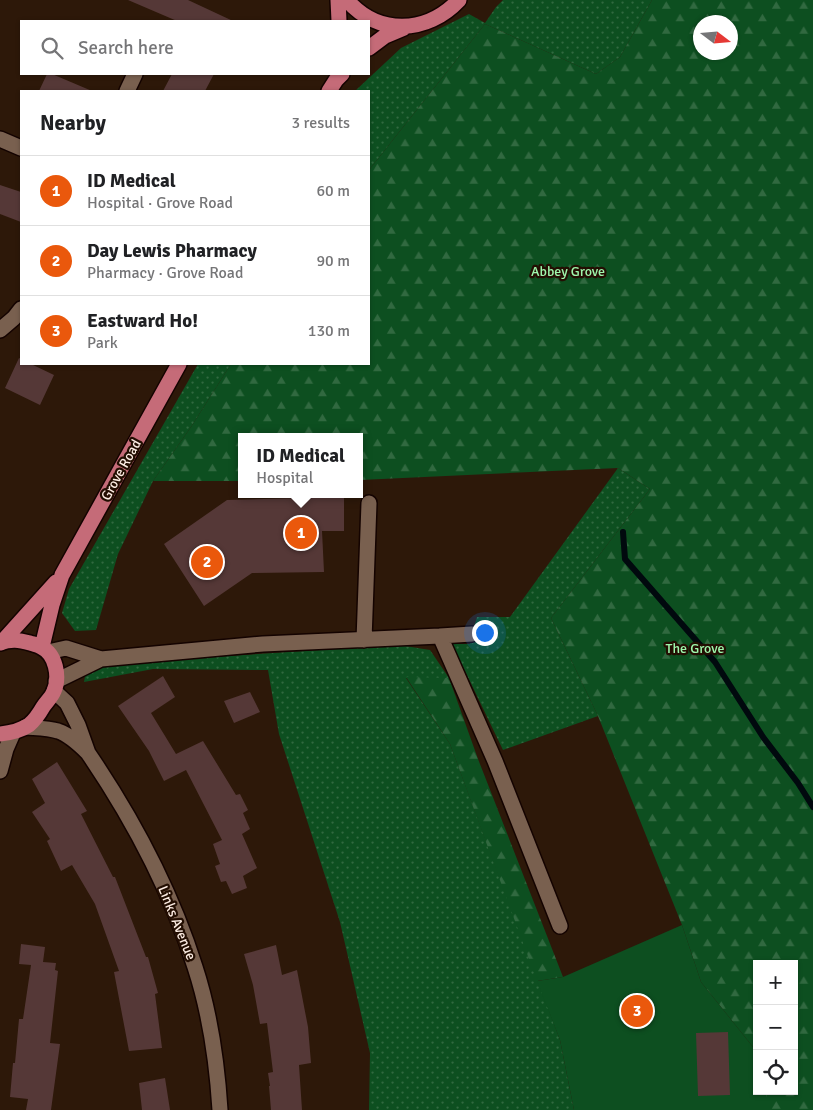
<!DOCTYPE html>
<html lang="en">
<head>
<meta charset="utf-8">
<style>
	:root { --surface:#fff; --page:#f2f2f2; --text:#202124; --muted:#757577; --line:#e0e0e0; --accent:#ea580c }
	body { margin:0; font-family:Signika,sans-serif; background:var(--page); color:var(--text) }
	.controls { position:absolute; right:15px; bottom:15px; display:grid; overflow:hidden; border-radius:0px; box-shadow:0 1px 4px #0004 }
	.controls button { width:45px; height:45px; display:grid; place-items:center; padding:0; border:0; border-bottom:1px solid var(--line); background:var(--surface); color:var(--text); font:25px sans-serif }
	.compass { position:absolute; left:693px; top:15px; width:45px; height:45px; border-radius:50%; background:var(--surface); box-shadow:0 1px 4px #0004; rotate:106deg }
	.you { position:absolute; left:484px; top:632px; width:18px; height:18px; margin:-12px; border:4px solid #fff; border-radius:50%; background:#1a73e8; box-shadow:0 0 0 8px #1a73e833 }
	.badge { display:grid; place-items:center; width:32px; height:32px; border-radius:50%; background:var(--accent); color:#fff; font-size:16px; font-weight:700 }
	.pin { position:absolute; translate:-50% -50%; border:2px solid #fff; box-shadow:0 1px 5px #0006 }
	.popup { position:absolute; left:238px; top:433px; width:125px; height:65px; box-sizing:border-box; display:grid; place-content:center; border-radius:0px; background:var(--surface); filter:drop-shadow(0 1px 4px #0005); font-size:16px; white-space:nowrap; color:var(--muted) }
	.popup b { font-size:19px; color:var(--text) }
	.popup::after { content:''; position:absolute; left:50%; top:100%; margin-left:-10px; border:10px solid transparent; border-top-color:var(--surface) }
	.list { margin:0; padding:0; list-style:none }
	h2 { display:flex; justify-content:space-between; align-items:center; height:65px; margin:0; padding:0 20px; font-size:21px }
	h2 small { font-size:16px; font-weight:400; color:var(--muted) }
	.list li { display:grid; grid-template-columns:32px 1fr auto; gap:15px; align-items:center; box-sizing:border-box; height:70px; padding:0 20px; border-top:1px solid var(--line) }
	.list b { display:block; font-size:19px; white-space:nowrap }
	.list p { margin:0; font-size:16px; white-space:nowrap; color:var(--muted) }
	.list em { font-size:16px; font-style:normal; color:var(--muted) }
	.icon { flex:none; width:28px; height:28px; fill:none; stroke:currentColor; stroke-width:2; stroke-linecap:round; stroke-linejoin:round }
	.map { position:relative; flex:none; width:813px; height:1110px; overflow:hidden }
	.search { position:absolute; background:var(--surface); box-shadow:0 1px 4px #0004; left:20px; top:20px; width:350px; height:55px; display:flex; align-items:center; gap:12px; box-sizing:border-box; padding:0 18px; border-radius:0px; color:var(--muted); font-size:19px }
	.panel { position:absolute; background:var(--surface); box-shadow:0 1px 4px #0004; left:20px; top:90px; width:350px; height:275px; border-radius:0px }
	.map>svg:first-child { display:block }
</style>
</head>
<body>
<div class="map">
<svg width="813" height="1110" viewBox="0 0 813 1110">
	<defs>
		<pattern id="grass-dots" width="8" height="8" patternUnits="userSpaceOnUse" patternTransform="scale(1.25)"><rect width="8" height="8" fill="#0d4f20"/><path d="M2 2h.1M6 6h.1" fill="none" stroke="#316940" stroke-width="1.8" stroke-linecap="round"/></pattern>
		<pattern id="forest-firs" width="22" height="20" patternUnits="userSpaceOnUse" patternTransform="scale(1.25)"><rect width="22" height="20" fill="#0d4f20"/><path d="M5 1l3.5 6h-7zM16 11l3.5 6h-7z" fill="#316940"/></pattern>
	</defs>
	<rect width="100%" height="100%" fill="#2d1809"/>
	<path fill="url(#grass-dots)" d="M503,0h149l-32,57 -24,17 -111,-50 -116,146v-79h-14l46,-43 68,-34 16,9 11,-16z
		M198,364h33l-40,63 -38,54 -35,73 -22,76 -21,1 -13,-18 7,-24z
		M618,468l32,21 -99,129 47,98 -95,34 -51,-106h18l2,-10 5,-17h33z
		M399,645l31,5 19,28h-43l44,66 110,296 14,70h-205l1,-57 -30,-131 -61,-188 -11,-64 -115,-1 -69,13 3,-17z"/>
	<path fill="url(#forest-firs)" fill-rule="evenodd" d="M652,0h161v1110h-47v-19h28v-127h-37v88l-56,-70 -19,-57 -84,-209 -47,-98 99,-129 -32,-21 -258,12v-43h-118v44h-89l38,-54 40,-63h138v-194l116,-146 111,50 24,-17zM700,22h30v30h-30z
		M406,677l43,1 29,81 85,218 -26,4 -87,-237z"/>
	<path fill="#0d4f20" d="M682,925l19,57 56,70v39h9v19h-192l-14,-70 -23,-59 26,-4z"/>
	<g fill="none" stroke-linecap="round" stroke-linejoin="round">
		<path stroke="#01090e" stroke-width="6" d="M623,532l2,27 90,103 48,75 35,46 15,24"/>
	</g>
	<path fill="#553837" d="M128,0h60l45,21h-56z
		M47,74h5l40,17h-53z
		M172,74h42l-9,17h-42z
		M0,185l21,7v30l-21,-8z
		M19,358l2,1v5h10l23,11 -14,30 -35,-17z
		M344,497v34h-22l2,41 -72,1 -48,33 -40,-62 63,-44z
		M163,676l12,21 -24,16 25,41 27,-13 33,54 4,-1 8,16 -5,3 7,16 -8,5 15,34 -14,8 4,12 -15,6 -6,-13 -5,1 -6,-16 5,-2 -7,-20 9,-4 -36,-70 -22,11 -15,-30 -31,-45z
		M250,692l10,20 -26,11 -10,-22z
		M57,762l30,49 -6,3 32,63h2l31,80h2l10,36 -3,1 7,54 -33,3 -15,-79 5,-1 -24,-67 -23,-39 -11,6 -14,-30 3,-2 -18,-27 13,-9 -13,-24z
		M21,944l24,3 -2,15 13,1 -1,7 3,1 -8,72 10,1 -9,66h-25l2,-11 -18,-2 3,-34h2l4,-44h4l8,-54 -12,-1z
		M276,945l6,30 15,-5 11,57 3,36 -12,2 3,45h-31l-2,-24h1l-2,-13 5,-1 -6,-49 -7,1 -7,-39 -9,-31z
		M728,1032l2,63 -32,1 -2,-63z
		M165,1078l5,32h-28l-3,-27z"/>
	<g fill="none" stroke-linecap="round" stroke-linejoin="round">
		<defs>
			<path id="minor" d="M127,91l8,-17
				M0,139l21,9
				M0,330l14,-12 7,-9
				M440,636l32,-2
				M364,640l5,-137
				M48,652l18,-4 35,11 -45,22
				M101,659l162,-15 177,-8 55,125 65,165
				M25,727c11,1 23,1 33,4 12,4 22,14 30,22l-10,-28 -11,-22 -13,-12
				M88,753c45,66 83,138 107,214 15,46 22,95 25,143
				M0,771l6,-22 7,-16"/>
			<path id="major" d="M338,0l1,21
				M347,0c31,36 80,34 112,0
				M369,48l16,-12 19,-8
				M329,91l7,-11 6,-6
				M0,643c11,-4 19,-3 30,0 3,1 8,2 11,4 15,7 19,30 13,44 -2,6 -8,11 -11,16 -4,7 -8,13 -14,18 -9,6 -19,8 -29,9
				M1,643l55,-61
				M42,647l10,-42 10,-30 117,-211"/>
		</defs>
		<use href="#minor" stroke="#140300" stroke-width="18"/>
		<use href="#major" stroke="#140300" stroke-width="18"/>
		<use href="#minor" stroke="#79604f" stroke-width="15"/>
		<use href="#major" stroke="#c56b78" stroke-width="15"/>
	</g>
	<g text-anchor="middle" dominant-baseline="central" stroke-width="4.5" stroke-linejoin="round" paint-order="stroke">
		<g font-size="14" fill="#9ff8ad" stroke="#230e02">
			<text x="568" y="271">Abbey Grove</text>
			<text x="695" y="648">The Grove</text>
		</g>
		<g font-size="14" fill="#fdede4" stroke="#230e02">
			<text transform="translate(121 470) rotate(-61)">Grove Road</text>
			<text transform="translate(177 923) rotate(68)">Links Avenue</text>
		</g>
	</g>
</svg>
<div class="controls">
<button>+</button>
<button>−</button>
<button><svg class="icon" aria-label="locate" viewBox="0 0 24 24"><circle cx="12" cy="12" r="6"/><path d="M12 2v4M12 18v4M2 12h4M18 12h4"/></svg></button>
</div>
<svg class="compass" viewBox="-18 -18 36 36"><path d="M0-13l5 13h-10z" fill="#e53935"/><path d="M0 13l5-13h-10z" fill="#757577"/></svg>
<div class="you"></div>
<div class="pin badge" style="left:301px;top:533px">1</div>
<div class="popup"><b>ID Medical</b>Hospital</div>
<div class="pin badge" style="left:207px;top:562px">2</div>
<div class="pin badge" style="left:637px;top:1011px">3</div>
<div class="search"><svg class="icon" aria-label="search" viewBox="0 0 24 24"><circle cx="10" cy="10" r="6"/><path d="M15 15l6 6"/></svg>Search here</div>
<section class="panel">
<h2>Nearby<small>3 results</small></h2>
<ul class="list">
<li><span class="badge">1</span><div><b>ID Medical</b><p>Hospital · Grove Road</p></div><em>60 m</em></li>
<li><span class="badge">2</span><div><b>Day Lewis Pharmacy</b><p>Pharmacy · Grove Road</p></div><em>90 m</em></li>
<li><span class="badge">3</span><div><b>Eastward Ho!</b><p>Park</p></div><em>130 m</em></li>
</ul>
</section>
</div>
</body>
</html>
